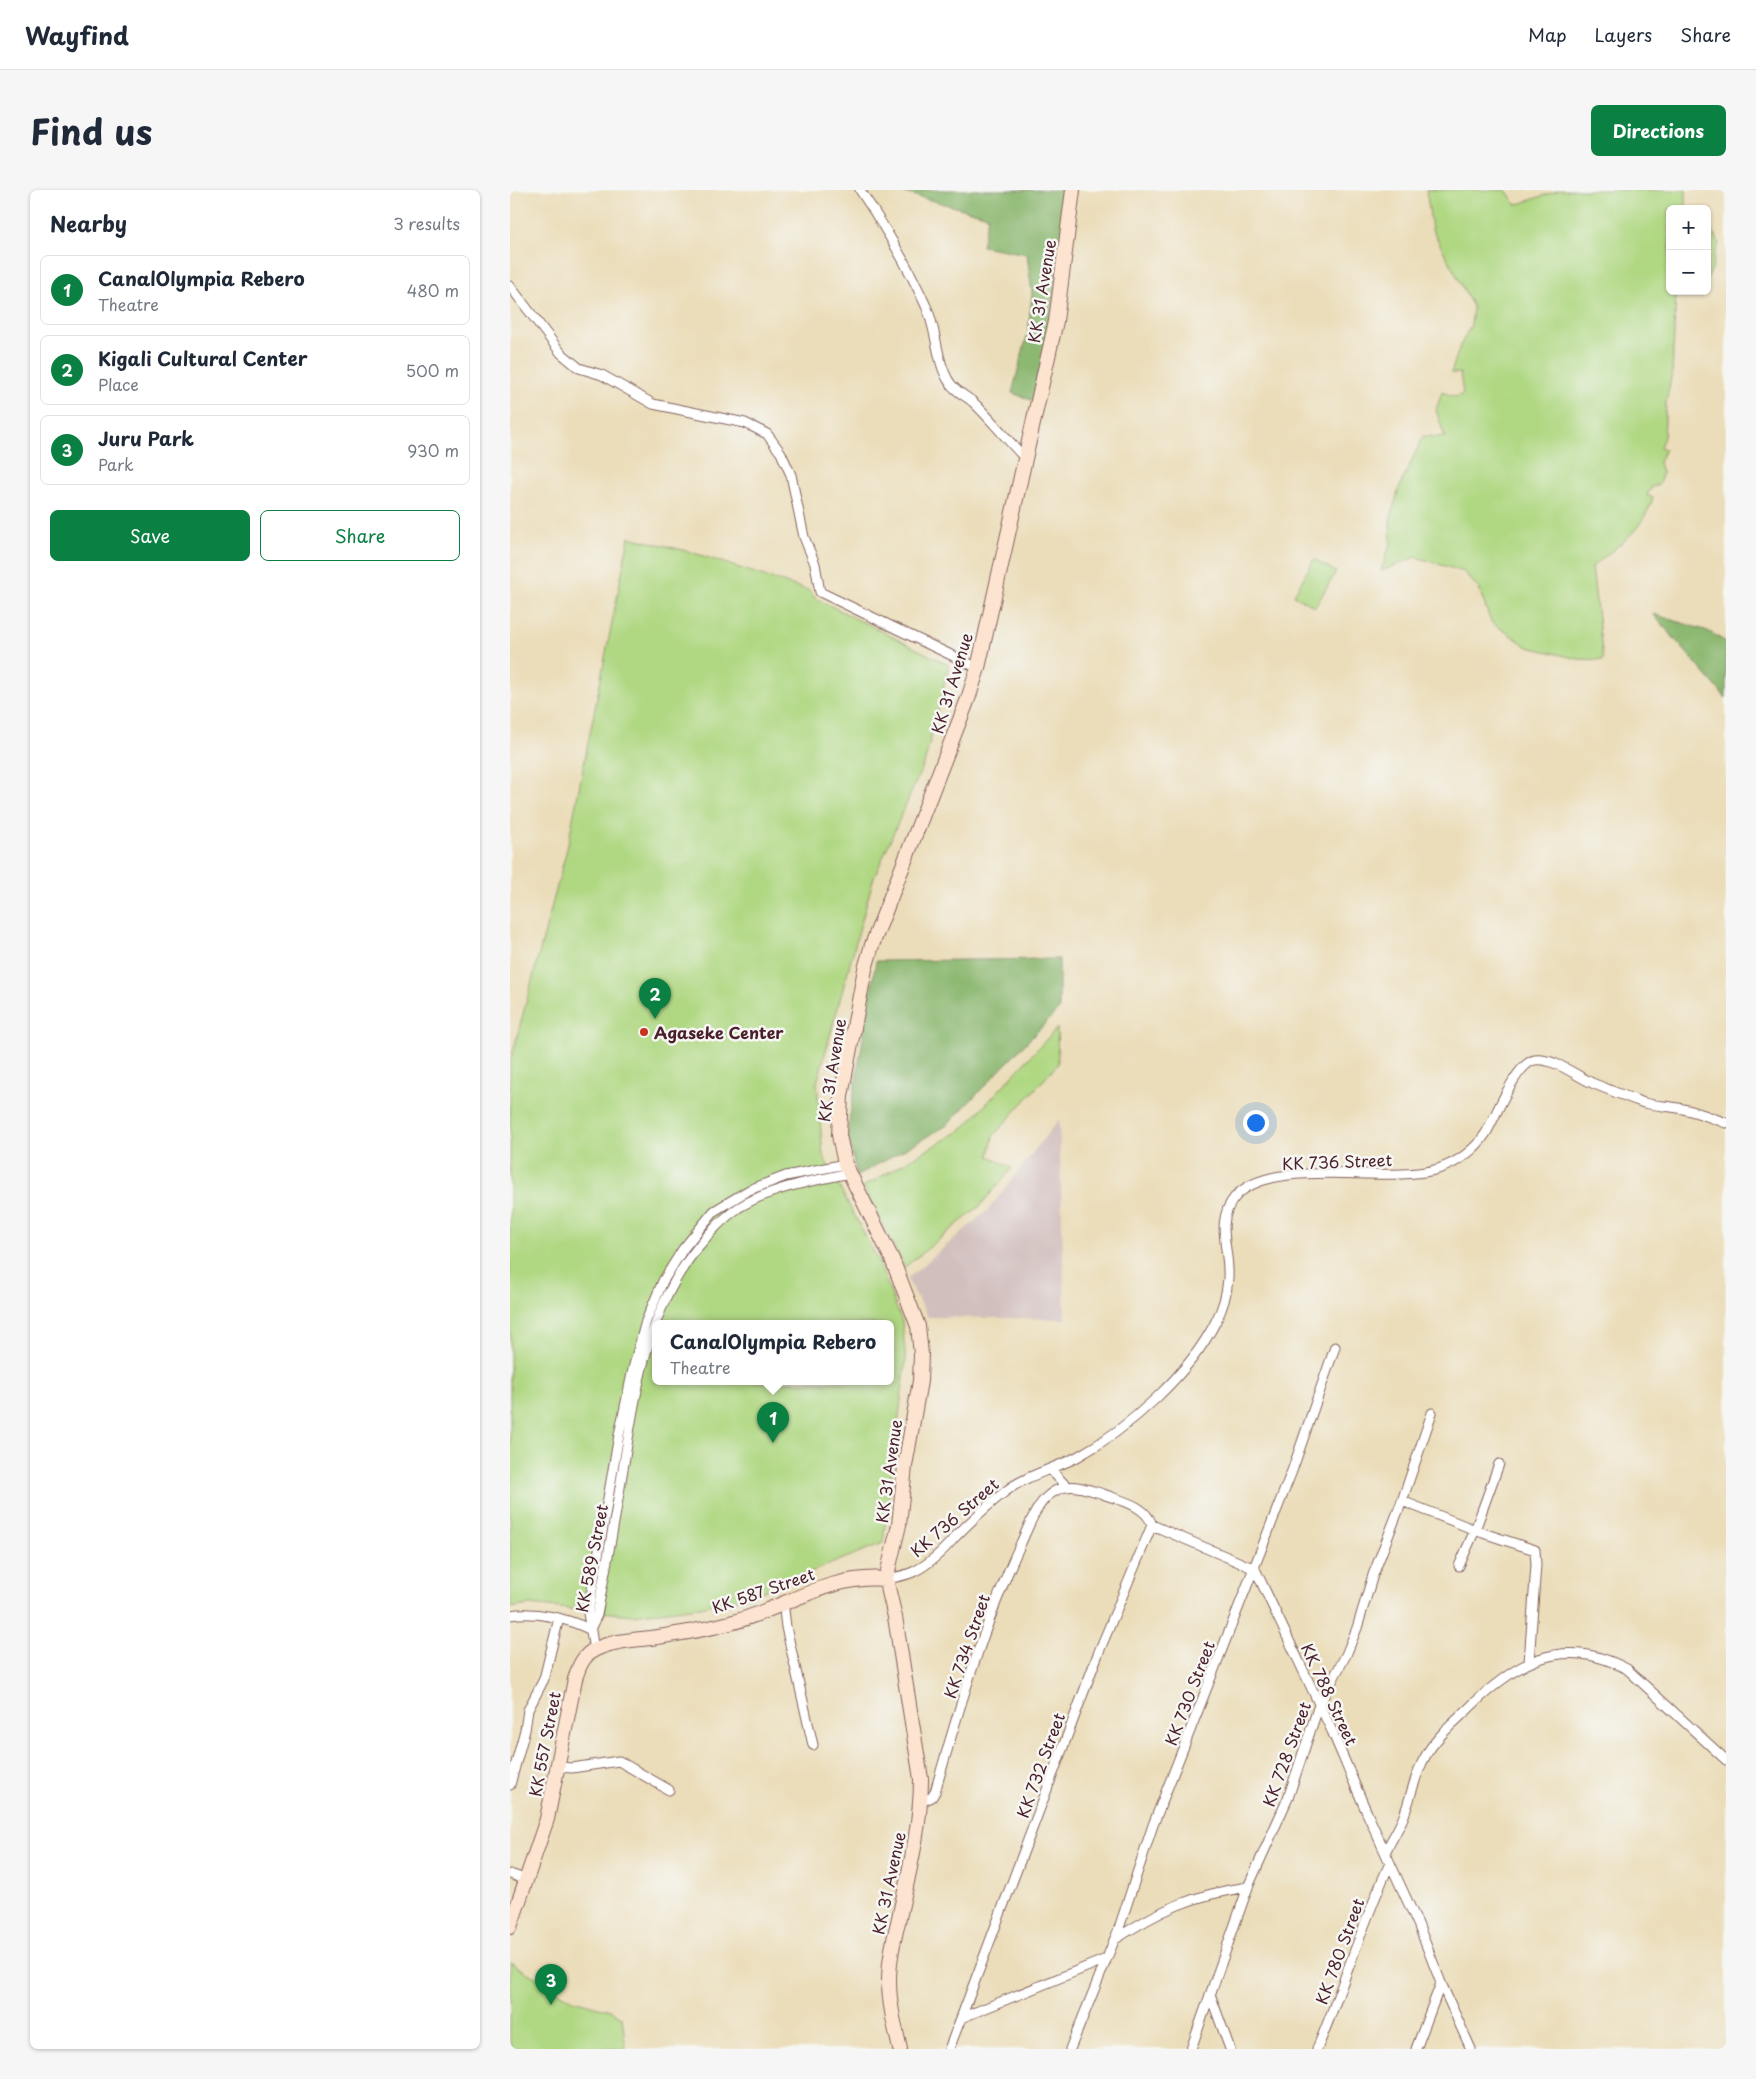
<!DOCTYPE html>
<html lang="en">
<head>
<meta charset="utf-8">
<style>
	:root { --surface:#fff; --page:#f6f6f7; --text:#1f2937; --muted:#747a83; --line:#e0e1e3; --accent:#0b8043 }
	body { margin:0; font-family:"Playpen Sans",sans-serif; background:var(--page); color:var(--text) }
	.controls { position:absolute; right:15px; top:15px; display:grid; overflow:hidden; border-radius:8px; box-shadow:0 1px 4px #0004 }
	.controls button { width:45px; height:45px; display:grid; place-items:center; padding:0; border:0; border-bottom:1px solid var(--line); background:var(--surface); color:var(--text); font:25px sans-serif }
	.you { position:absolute; left:745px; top:932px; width:18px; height:18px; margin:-12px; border:4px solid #fff; border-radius:50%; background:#1a73e8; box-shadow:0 0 0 8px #1a73e833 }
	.badge { display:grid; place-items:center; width:32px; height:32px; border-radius:50%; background:var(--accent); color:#fff; font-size:16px; font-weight:700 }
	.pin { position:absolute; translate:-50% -41px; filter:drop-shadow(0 1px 2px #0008) }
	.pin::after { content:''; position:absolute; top:26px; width:18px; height:15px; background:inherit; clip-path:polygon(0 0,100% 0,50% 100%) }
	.popup { position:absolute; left:142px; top:1130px; width:242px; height:65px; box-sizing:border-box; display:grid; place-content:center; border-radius:8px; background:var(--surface); filter:drop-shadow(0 1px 4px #0005); font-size:16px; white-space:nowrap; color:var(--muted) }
	.popup b { font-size:19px; color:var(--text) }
	.popup::after { content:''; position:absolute; left:50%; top:100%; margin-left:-10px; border:10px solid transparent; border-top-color:var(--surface) }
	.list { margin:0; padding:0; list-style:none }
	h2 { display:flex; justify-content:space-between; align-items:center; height:65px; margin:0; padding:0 20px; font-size:21px }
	h2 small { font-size:16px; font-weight:400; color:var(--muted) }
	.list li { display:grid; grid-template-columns:32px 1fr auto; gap:15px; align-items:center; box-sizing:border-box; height:70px; margin:0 10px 10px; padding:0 10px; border:1px solid var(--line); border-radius:8px }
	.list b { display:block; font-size:19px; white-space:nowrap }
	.list p { margin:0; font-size:16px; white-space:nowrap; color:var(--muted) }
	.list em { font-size:16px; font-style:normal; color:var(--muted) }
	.actions { display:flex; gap:10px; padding:15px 20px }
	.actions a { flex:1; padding:11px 0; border:1px solid var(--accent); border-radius:8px; text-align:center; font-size:18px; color:var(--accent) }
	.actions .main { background:var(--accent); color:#fff }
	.map { position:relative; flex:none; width:1216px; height:1859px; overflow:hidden; border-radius:8px }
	header { display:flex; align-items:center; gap:30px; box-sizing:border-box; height:70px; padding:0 25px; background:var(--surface); border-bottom:1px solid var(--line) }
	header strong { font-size:24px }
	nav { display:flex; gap:28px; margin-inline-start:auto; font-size:18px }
	.intro { display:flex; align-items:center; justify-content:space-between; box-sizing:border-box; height:120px; padding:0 30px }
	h1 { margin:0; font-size:35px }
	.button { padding:12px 22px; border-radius:8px; background:var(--accent); color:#fff; font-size:18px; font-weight:700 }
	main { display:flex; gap:30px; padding:0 30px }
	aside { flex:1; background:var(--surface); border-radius:8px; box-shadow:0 1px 4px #0004 }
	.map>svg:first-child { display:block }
</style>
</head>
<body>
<header>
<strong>Wayfind</strong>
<nav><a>Map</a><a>Layers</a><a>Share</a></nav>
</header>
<div class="intro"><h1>Find us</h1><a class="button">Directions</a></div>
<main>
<aside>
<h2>Nearby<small>3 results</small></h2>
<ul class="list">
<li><span class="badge">1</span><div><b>CanalOlympia Rebero</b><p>Theatre</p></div><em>480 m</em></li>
<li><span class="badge">2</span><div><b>Kigali Cultural Center</b><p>Place</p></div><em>500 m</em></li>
<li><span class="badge">3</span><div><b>Juru Park</b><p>Park</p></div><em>930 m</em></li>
</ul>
<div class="actions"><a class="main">Save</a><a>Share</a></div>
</aside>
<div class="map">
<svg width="1216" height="1859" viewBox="0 0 1216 1859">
	<rect width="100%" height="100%" fill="#f6f6f2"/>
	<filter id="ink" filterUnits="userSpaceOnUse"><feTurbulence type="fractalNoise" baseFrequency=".02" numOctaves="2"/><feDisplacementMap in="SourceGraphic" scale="10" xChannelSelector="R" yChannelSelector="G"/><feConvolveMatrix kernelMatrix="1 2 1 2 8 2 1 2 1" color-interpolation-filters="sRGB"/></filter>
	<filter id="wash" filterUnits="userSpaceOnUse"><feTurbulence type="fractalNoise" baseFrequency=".0096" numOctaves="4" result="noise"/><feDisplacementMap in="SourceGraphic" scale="20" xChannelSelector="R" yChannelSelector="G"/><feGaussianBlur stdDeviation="1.12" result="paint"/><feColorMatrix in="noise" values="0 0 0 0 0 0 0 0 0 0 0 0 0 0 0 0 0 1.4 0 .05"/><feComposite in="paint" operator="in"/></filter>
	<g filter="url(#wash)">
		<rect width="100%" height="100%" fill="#ebddb9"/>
		<path fill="#d1bfbd" d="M549,929l6,200 -137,-2 -21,-38 82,-70z"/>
		<path fill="#b0d883" stroke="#7d7c57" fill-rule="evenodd" d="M916,0h80l10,15 44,-15h126v19h-16v82h6l-4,82 -6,29 -2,35 -4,10 5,2 -6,13 3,11 -2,10 -8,4 -5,8 6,3c-12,35 -34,46 -61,69l11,93 -25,-1 -50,-12 -37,-25 -12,-33 -15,-17 -48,-15 -35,14 10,-28 -1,-22 9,-33 24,-52 22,1 -9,-27 6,-18 13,5 8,-3 -3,-21h-9l9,-27 11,-21 2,-18 -41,-78z
			M1197,38l9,7 3,9c-8,13 -3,24 -12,34z
			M119,347l62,15 119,39 5,7 134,67 -24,96 -52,119 -56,203 6,73 54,102 25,64 4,38 -23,183 -132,53 -51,11 -67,8 -104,-10 -19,3v-545l57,-214zM146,1134h234v58h-234z
			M804,369l22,13 -21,35 -21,-12z
			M547,838l1,36 -65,72 -4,20 23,12 -32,38 -75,61 -42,-80 100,-58z
			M0,1772l63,38 37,10 12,7 4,32h-116z"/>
		<path fill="#8cb871" stroke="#6b6c4e" d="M384,0h176l-33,212 -25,-9 16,-61 4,-38 -5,-40 -45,-8 6,-30z
			M1143,424l55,17 18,11v56z
			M549,769v50l-113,117 -89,50 -10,-43 29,-172z"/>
	</g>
	<g filter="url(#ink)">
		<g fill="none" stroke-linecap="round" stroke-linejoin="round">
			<defs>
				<path id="street" d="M350,0c25,37 48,76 66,116 11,23 10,57 24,77 5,8 16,13 23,19 19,18 34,38 52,56
					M0,96l51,67 18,15 23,7 51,29 92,19 22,11 14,19 10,22 13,62 11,27 5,28 158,76
					M540,1279l16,17
					M892,1311l81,32 52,17 1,15 -7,97
					M949,1376l16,-36 24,-66
					M376,1389c9,-2 19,-3 27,-7 17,-8 31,-22 43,-36 15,-15 33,-32 50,-45 21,-16 48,-22 71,-34 51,-28 113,-83 139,-136 7,-13 11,-28 12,-43 2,-29 -14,-56 7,-81 37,-42 151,-12 203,-28 19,-6 37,-19 48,-36 10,-17 30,-70 49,-73 19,-2 40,15 57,23 17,7 35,14 52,20 13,3 26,3 39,6 15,3 29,9 43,14
					M273,1412l3,25 27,118
					M0,1425c26,-4 56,3 79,14
					M80,1439l7,-14c8,-44 17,-89 24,-134 14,-81 23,-168 77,-234 12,-15 24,-28 40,-39 34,-21 74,-27 112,-35
					M84,1460l-6,-37 31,-178 14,-66 13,-48 17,-40 20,-32 31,-38 35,-21 37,-14 59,-12
					M49,1577l13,1 47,-7 50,29
					M0,1595l15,-55 3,-20 16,-31 15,-61
					M411,1612l11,-5 3,-5c24,-84 49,-169 86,-249 7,-15 15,-38 28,-48 18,-15 35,-7 54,-1 18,7 43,11 49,31l103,44 77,162 35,82 51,111 23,59 30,66
					M875,1662c6,-11 13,-22 18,-34 8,-20 11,-42 22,-61 9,-17 26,-32 40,-45 48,-48 95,-79 162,-43l99,91
					M0,1684l17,6
					M604,1750c46,-30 78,-45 134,-53
					M700,1804l20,55
					M451,1828l137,-364 54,-129
					M439,1859l12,-31 145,-59
					M560,1859l48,-118 35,-106 139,-354 43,-124
					M681,1859l57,-162 40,-89 31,-93 27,-50 11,-27 16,-53 29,-74 30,-88
					M807,1859c26,-61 45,-125 73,-186
					M906,1859l25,-66"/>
				<path id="secondary" d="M0,1737l37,-108 28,-140c4,-13 8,-24 21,-30 17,-8 36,-9 55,-11 27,-4 53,-8 79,-15 54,-14 98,-49 156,-44
					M390,1859c-5,-22 -11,-45 -11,-68 0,-22 5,-42 10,-63 10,-46 22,-92 22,-139l-26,-162 -9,-38 13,-54 6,-59 15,-85 1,-27 -3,-28 -26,-67 -47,-95 -6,-29 2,-39 24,-127 7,-24 96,-246 10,-31 78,-347 17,-131"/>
			</defs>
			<use href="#street" stroke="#82625d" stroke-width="11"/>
			<use href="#secondary" stroke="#82625d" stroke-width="16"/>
			<use href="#street" stroke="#fff" stroke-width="9"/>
			<use href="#secondary" stroke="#fde4d1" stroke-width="14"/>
		</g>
	</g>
	<circle fill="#c8321e" stroke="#f6f6f2" stroke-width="2" cx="134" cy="842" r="5"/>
	<g text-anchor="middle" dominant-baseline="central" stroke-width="5" stroke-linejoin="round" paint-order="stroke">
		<g font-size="16" fill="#4a1f2b" stroke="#f6f6f2">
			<text transform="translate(531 101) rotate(-81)">KK 31 Avenue</text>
			<text transform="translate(441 493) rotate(-73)">KK 31 Avenue</text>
			<text transform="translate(321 880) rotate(-81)">KK 31 Avenue</text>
			<text transform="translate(827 971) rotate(-2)">KK 736 Street</text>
			<text transform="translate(378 1281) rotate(-82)">KK 31 Avenue</text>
			<text transform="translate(444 1327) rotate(-41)">KK 736 Street</text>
			<text transform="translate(81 1368) rotate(-79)">KK 589 Street</text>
			<text transform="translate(253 1400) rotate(-19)">KK 587 Street</text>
			<text transform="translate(456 1456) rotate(-71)">KK 734 Street</text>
			<text transform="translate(679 1503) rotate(-69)">KK 730 Street</text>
			<text transform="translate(820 1504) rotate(65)">KK 788 Street</text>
			<text transform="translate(34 1554) rotate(-79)">KK 557 Street</text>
			<text transform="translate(776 1564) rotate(-70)">KK 728 Street</text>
			<text transform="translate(530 1575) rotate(-70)">KK 732 Street</text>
			<text transform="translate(378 1693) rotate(-78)">KK 31 Avenue</text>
			<text transform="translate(829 1761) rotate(-70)">KK 780 Street</text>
		</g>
		<g font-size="16" font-weight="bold" fill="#4a1f2b" stroke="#f6f6f2" text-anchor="start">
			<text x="144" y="842">Agaseke Center</text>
		</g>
	</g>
</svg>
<div class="controls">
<button>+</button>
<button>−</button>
</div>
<div class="you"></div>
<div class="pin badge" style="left:263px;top:1253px">1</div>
<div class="popup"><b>CanalOlympia Rebero</b>Theatre</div>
<div class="pin badge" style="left:145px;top:829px">2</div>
<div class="pin badge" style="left:41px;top:1815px">3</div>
</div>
</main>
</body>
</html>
